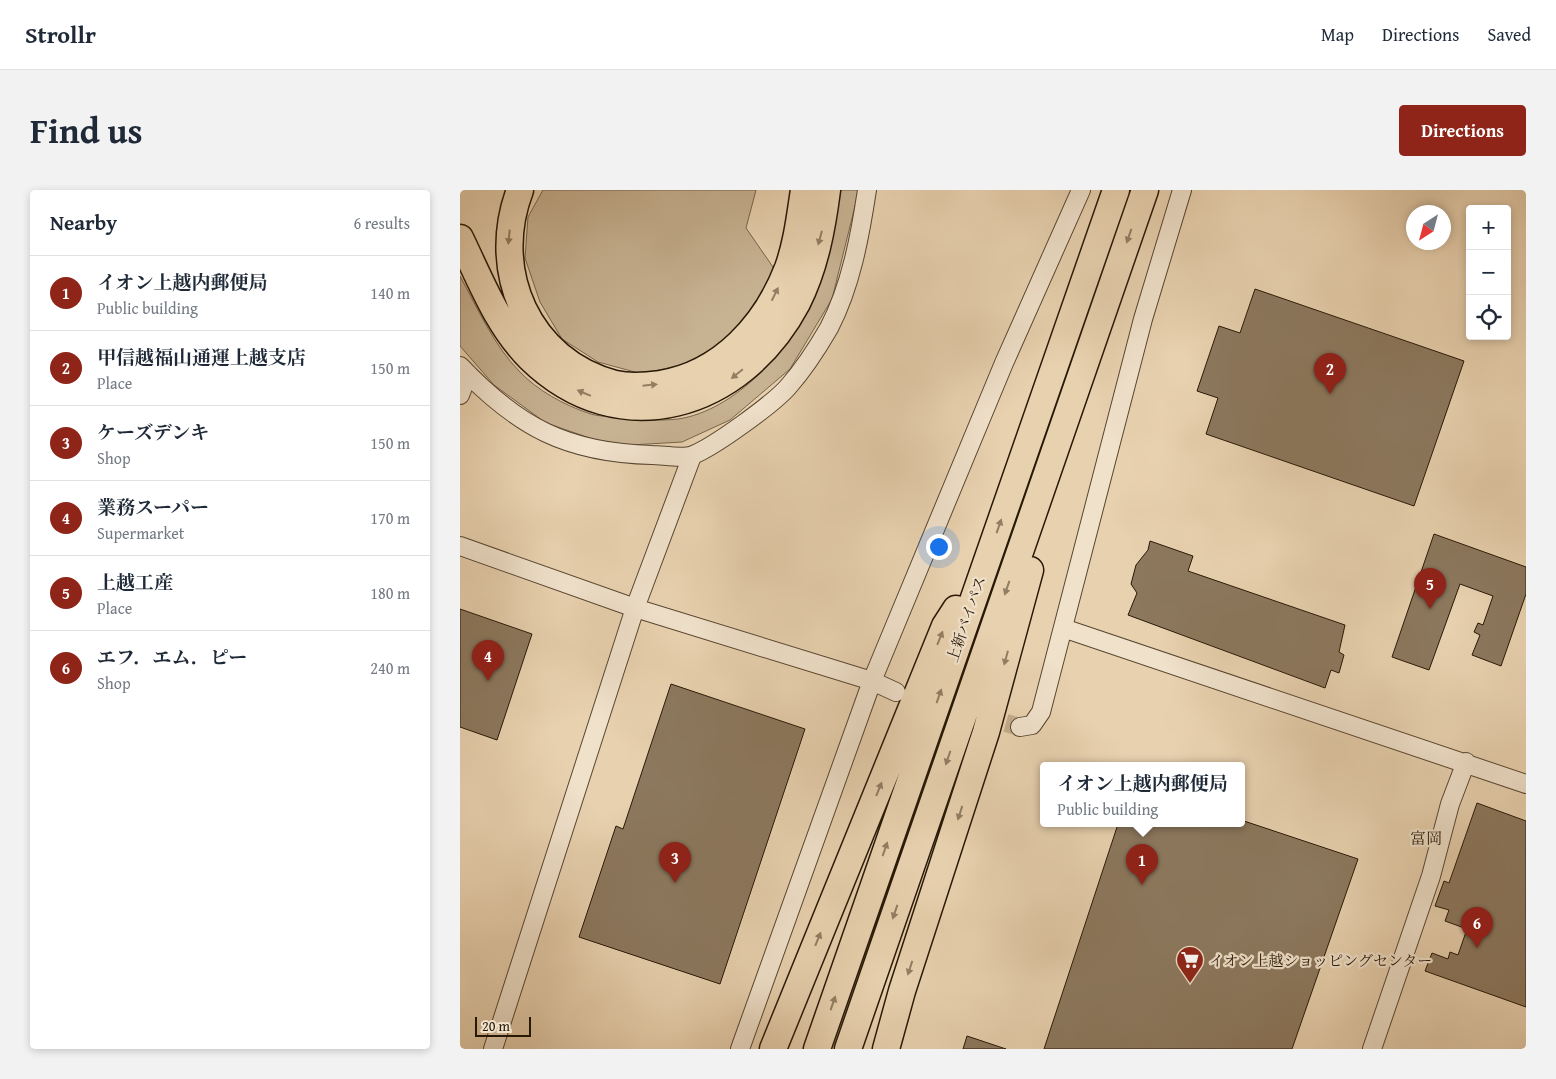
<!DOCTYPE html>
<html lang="en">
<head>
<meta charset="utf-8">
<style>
	:root { --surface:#fff; --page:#f2f2f3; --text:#1f2937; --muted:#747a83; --line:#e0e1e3; --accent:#8f2418 }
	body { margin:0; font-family:"Gentium Book Plus","Noto Serif JP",serif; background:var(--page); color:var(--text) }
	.controls { position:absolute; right:15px; top:15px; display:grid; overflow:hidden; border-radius:5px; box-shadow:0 2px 8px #0003 }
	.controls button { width:45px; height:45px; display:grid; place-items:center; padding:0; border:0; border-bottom:1px solid var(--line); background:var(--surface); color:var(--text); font:25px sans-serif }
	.compass { position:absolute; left:946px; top:15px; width:45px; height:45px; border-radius:50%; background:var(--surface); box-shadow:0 2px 8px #0003; rotate:216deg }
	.scale { position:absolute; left:15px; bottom:12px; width:56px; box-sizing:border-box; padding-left:5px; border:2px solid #281806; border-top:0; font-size:14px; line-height:18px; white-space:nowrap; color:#281806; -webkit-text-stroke:4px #f0e1cb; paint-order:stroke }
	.you { position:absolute; left:478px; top:356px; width:18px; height:18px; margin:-12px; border:4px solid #fff; border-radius:50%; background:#1a73e8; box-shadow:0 0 0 8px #1a73e833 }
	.badge { display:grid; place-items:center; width:32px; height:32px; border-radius:50%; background:var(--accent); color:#fff; font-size:16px; font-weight:700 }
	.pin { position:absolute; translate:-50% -41px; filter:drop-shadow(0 1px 2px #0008) }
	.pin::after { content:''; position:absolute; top:26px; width:18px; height:15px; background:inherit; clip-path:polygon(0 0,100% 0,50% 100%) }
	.popup { position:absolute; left:580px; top:572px; width:205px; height:65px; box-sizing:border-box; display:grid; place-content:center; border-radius:5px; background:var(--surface); filter:drop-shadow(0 1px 4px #0005); font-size:16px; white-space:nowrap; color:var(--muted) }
	.popup b { font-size:19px; color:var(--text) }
	.popup::after { content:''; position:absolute; left:50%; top:100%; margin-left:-10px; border:10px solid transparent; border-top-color:var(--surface) }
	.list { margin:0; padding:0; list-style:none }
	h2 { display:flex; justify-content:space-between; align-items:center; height:65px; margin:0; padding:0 20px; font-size:21px }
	h2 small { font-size:16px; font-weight:400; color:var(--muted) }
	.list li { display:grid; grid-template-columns:32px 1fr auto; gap:15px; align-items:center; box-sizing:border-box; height:75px; padding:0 20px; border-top:1px solid var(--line) }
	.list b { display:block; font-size:19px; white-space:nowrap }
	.list p { margin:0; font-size:16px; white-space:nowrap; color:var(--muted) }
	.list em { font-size:16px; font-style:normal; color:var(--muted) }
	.icon { flex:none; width:28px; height:28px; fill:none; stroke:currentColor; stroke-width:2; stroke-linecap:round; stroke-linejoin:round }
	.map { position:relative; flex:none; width:1066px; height:859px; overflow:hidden; border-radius:5px }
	header { display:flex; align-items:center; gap:30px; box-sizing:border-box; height:70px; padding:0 25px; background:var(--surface); border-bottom:1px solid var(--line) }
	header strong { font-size:24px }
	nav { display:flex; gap:28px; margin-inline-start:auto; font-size:18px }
	.intro { display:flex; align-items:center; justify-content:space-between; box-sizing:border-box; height:120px; padding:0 30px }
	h1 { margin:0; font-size:35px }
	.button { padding:12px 22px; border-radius:5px; background:var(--accent); color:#fff; font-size:18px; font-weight:700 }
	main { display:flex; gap:30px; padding:0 30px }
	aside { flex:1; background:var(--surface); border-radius:5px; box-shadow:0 2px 8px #0003 }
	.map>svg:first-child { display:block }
</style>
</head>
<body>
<header>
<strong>Strollr</strong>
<nav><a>Map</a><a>Directions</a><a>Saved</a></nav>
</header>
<div class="intro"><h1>Find us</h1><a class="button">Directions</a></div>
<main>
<aside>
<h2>Nearby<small>6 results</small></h2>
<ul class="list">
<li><span class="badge">1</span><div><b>イオン上越内郵便局</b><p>Public building</p></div><em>140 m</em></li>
<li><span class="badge">2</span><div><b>甲信越福山通運上越支店</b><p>Place</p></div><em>150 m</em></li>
<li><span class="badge">3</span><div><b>ケーズデンキ</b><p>Shop</p></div><em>150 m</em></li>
<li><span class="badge">4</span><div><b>業務スーパー</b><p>Supermarket</p></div><em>170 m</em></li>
<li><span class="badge">5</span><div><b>上越工産</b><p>Place</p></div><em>180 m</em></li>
<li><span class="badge">6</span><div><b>エフ．エム．ピー</b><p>Shop</p></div><em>240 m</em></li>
</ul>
</aside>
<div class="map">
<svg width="1066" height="859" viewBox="0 0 1066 859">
	<rect width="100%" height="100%" fill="#e8d1af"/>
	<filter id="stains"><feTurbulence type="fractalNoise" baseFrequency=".004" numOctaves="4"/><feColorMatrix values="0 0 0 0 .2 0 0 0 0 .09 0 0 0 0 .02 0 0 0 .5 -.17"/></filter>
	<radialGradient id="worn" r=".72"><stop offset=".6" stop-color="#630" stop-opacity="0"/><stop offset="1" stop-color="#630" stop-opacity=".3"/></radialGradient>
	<path fill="#c7b292" stroke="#78654c" d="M83,0h213l-10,38 29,42 -23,41 -24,29 -43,24 -43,10 -44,-12 -36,-23 -22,-37 -15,-44 3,-41z
		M381,0h18l-27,109 -42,70 -60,51 -48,22 -69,4 -67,-23 -52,-38 -34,-39v-70c18,33 34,70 60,96 17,18 44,33 68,41 10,4 23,3 33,5 18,2 39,3 57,1 56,-8 113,-69 134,-120 14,-35 21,-72 29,-109z"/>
	<path fill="#8c785e" stroke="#281806" d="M795,99l209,72 -50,145 -208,-72 12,-36 -21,-7 22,-65 21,7z
		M974,344l92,33v27l-25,72 -29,-11 8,-20 -6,-3 4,-9 5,2 10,-29 -33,-12 -31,86 -37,-13z
		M690,351l43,15 -5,15 157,54 -6,27 5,3 -5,18 -8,-3 -6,18 -197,-73 9,-22 -6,-9 5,-19 12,-15z
		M0,419l72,25 -35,106 -37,-13z
		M211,494l134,45 -85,255 -141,-47 37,-111 7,3z
		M1017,613l49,18v186l-101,-36 7,-18 16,6 2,-7 8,3 9,-26 -22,-8 4,-11 -14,-4 9,-25 5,2z
		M781,630l117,39 -66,190h-248l74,-225h123z
		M507,846l39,13h-43z"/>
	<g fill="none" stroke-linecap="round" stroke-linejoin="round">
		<path stroke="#c2ac8d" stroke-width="18" stroke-dasharray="18 9" stroke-linecap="butt" d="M468,511l92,26"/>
		<defs>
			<path id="minor" d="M0,176c58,61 107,87 192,89 11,0 31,4 41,0 22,-9 80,-51 95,-68 15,-17 30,-40 41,-59 22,-42 31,-92 38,-138
				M0,205l8,-21
				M0,356l175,62 57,-152
				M603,438l463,156
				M560,537l12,-2 9,-13 102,-393 39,-129
				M33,859l142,-441 237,73 24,11
				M280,859l132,-368 132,-318 77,-173
				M912,859l59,-173 19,-72 16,-42"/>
			<path id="highway" d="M60,0c-31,81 8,171 95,194 14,3 31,2 45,0 62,-10 106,-59 128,-116 9,-25 12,-52 16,-78
				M0,48c20,41 37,87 70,120 90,88 212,49 267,-55 18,-36 25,-74 30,-113
				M313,859l172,-423 11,-17
				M357,859l299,-859
				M388,859l297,-859
				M426,859l16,-58 84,-259 44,-162"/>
		</defs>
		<use href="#minor" stroke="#584630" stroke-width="20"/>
		<use href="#highway" stroke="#281806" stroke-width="29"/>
		<use href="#minor" stroke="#f0e1cb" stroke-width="18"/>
		<use href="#highway" stroke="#e8d1af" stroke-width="26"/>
	</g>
	<defs><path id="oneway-solid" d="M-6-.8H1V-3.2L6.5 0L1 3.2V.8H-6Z" transform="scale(1.25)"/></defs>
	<g fill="#927e63">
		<use href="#oneway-solid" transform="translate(669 46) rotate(109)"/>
		<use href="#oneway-solid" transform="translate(49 47) rotate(96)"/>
		<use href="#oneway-solid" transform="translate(360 48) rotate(105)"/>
		<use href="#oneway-solid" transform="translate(315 104) rotate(-64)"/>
		<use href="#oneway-solid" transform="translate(277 184) rotate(141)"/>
		<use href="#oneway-solid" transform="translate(190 195) rotate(-6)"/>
		<use href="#oneway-solid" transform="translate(124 203) rotate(-157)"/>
		<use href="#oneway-solid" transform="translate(539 336) rotate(-71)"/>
		<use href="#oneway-solid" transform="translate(547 398) rotate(109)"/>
		<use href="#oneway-solid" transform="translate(480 448) rotate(-68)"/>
		<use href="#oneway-solid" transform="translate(546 468) rotate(105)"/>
		<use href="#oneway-solid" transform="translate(479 506) rotate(-71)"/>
		<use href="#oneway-solid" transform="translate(488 568) rotate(109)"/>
		<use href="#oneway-solid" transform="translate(419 599) rotate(-68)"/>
		<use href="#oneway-solid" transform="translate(500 623) rotate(108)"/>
		<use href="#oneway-solid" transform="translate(425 659) rotate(-71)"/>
		<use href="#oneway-solid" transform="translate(435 722) rotate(109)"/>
		<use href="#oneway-solid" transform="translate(358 749) rotate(-68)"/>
		<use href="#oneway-solid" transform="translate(450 778) rotate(108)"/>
		<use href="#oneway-solid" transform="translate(373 813) rotate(-71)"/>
	</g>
	<defs>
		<symbol id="supermarket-pin" viewBox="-11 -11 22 30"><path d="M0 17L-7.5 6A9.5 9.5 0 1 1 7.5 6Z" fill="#8f2418" stroke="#f0e1cb"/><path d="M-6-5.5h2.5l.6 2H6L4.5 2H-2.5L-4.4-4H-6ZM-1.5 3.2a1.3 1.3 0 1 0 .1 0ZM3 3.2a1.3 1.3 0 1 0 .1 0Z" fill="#fff"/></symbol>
	</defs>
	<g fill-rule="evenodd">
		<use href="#supermarket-pin" x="714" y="754" width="32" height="43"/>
	</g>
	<g text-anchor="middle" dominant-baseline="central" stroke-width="4.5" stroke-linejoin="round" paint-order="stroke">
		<g font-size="15" fill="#281806" stroke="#f0e1cb">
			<text transform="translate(506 429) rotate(-71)">上新バイパス</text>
		</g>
		<g font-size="15" fill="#281806" stroke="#f0e1cb" text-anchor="start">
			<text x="749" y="770">イオン上越ショッピングセンター</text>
		</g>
		<g font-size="16" fill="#281806" stroke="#f0e1cb">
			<text x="966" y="648">富岡</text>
		</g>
	</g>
	<rect width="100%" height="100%" filter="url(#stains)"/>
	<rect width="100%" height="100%" fill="url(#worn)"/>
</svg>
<div class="controls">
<button>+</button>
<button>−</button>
<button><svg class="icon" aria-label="locate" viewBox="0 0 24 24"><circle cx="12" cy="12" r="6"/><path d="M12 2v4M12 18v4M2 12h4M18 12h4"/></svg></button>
</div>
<svg class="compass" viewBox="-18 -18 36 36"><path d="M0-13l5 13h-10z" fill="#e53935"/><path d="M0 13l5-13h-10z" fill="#747a83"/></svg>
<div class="scale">20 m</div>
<div class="you"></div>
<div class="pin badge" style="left:682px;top:695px">1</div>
<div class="popup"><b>イオン上越内郵便局</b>Public building</div>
<div class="pin badge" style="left:870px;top:204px">2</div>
<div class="pin badge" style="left:215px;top:693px">3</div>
<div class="pin badge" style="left:28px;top:491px">4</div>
<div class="pin badge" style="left:970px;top:419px">5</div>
<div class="pin badge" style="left:1017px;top:758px">6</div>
</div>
</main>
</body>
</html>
